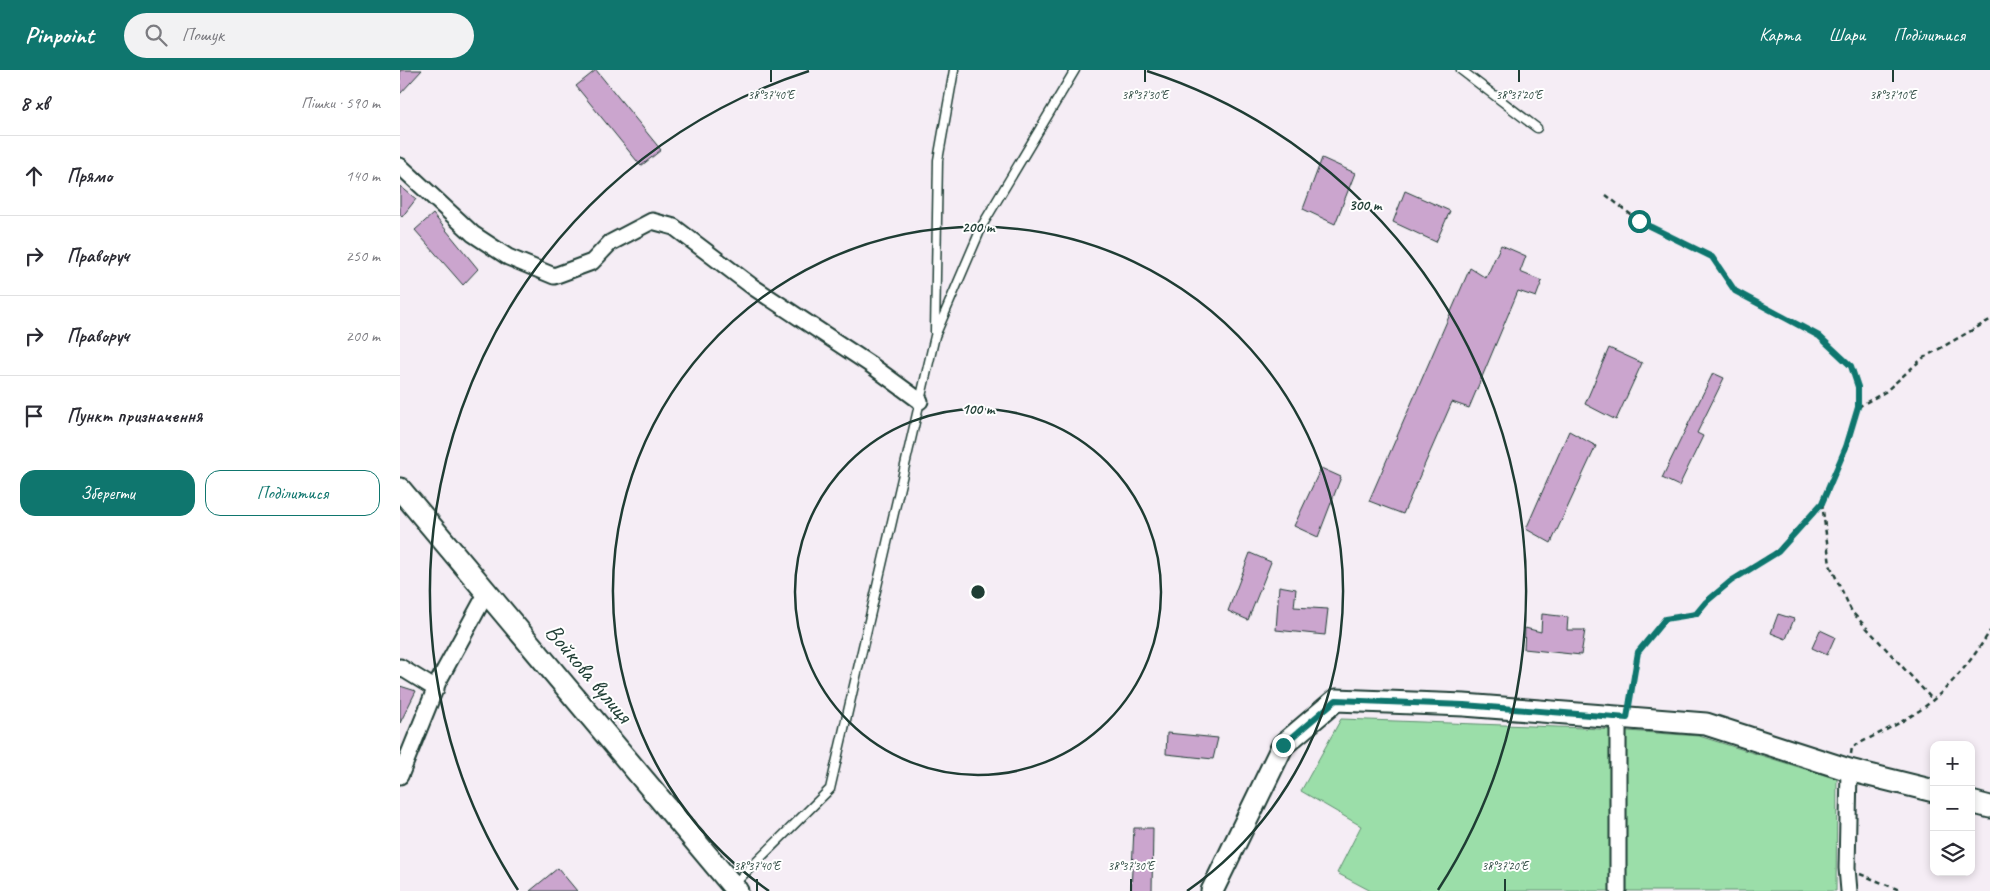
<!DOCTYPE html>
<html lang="uk">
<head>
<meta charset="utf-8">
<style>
	:root { --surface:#fff; --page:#f2f2f3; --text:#2b2b33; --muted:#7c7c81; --line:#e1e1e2; --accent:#0f766e }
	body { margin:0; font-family:Caveat,sans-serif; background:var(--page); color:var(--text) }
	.controls { position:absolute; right:15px; bottom:15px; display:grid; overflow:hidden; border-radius:10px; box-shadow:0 2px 8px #0003 }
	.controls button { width:45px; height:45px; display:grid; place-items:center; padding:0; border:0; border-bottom:1px solid var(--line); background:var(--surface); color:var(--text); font:25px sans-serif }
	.stop { position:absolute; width:15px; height:15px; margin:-11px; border:4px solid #0f766e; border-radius:50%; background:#fff }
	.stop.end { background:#0f766e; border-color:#fff; box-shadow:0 1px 5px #0008 }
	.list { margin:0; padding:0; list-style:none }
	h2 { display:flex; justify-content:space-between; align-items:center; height:65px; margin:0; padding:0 20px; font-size:21px }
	h2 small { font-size:16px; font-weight:400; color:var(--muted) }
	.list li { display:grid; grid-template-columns:32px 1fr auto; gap:15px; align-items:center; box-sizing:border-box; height:80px; padding:0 20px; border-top:1px solid var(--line) }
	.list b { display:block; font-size:19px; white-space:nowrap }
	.list em { font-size:16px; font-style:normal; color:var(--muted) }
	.actions { display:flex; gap:10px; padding:15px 20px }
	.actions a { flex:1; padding:11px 0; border:1px solid var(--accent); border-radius:15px; text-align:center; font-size:18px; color:var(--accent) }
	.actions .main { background:var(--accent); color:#fff }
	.icon { flex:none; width:28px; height:28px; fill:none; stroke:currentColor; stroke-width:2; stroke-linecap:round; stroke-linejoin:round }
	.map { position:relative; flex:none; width:1590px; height:821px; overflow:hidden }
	header { display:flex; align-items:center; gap:30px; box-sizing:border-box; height:70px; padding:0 25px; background:var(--accent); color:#fff }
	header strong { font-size:24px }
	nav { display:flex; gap:28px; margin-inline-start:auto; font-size:18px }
	.search { width:350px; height:45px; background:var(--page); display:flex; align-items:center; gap:12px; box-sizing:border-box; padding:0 18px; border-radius:28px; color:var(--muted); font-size:19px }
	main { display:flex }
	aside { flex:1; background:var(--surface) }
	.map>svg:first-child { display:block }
</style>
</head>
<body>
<header>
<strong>Pinpoint</strong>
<div class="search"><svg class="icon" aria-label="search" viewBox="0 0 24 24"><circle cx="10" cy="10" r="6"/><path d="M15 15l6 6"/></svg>Пошук</div>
<nav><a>Карта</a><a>Шари</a><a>Поділитися</a></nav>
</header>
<main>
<aside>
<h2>8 хв<small>Пішки · 590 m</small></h2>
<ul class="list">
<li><svg class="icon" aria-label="ahead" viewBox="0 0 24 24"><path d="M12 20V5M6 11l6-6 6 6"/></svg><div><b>Прямо</b></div><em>140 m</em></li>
<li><svg class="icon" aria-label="right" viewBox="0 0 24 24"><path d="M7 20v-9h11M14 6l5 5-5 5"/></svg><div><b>Праворуч</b></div><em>250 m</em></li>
<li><svg class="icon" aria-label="right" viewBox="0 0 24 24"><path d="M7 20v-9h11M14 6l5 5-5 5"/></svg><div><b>Праворуч</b></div><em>200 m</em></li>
<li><svg class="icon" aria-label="arrive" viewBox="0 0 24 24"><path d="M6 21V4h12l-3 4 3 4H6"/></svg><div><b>Пункт призначення</b></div></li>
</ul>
<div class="actions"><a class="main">Зберегти</a><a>Поділитися</a></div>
</aside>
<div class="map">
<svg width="1590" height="821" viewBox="0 0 1590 821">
	<rect width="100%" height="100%" fill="#f5edf5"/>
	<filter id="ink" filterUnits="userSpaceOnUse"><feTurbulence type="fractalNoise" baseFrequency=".02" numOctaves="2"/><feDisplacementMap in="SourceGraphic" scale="10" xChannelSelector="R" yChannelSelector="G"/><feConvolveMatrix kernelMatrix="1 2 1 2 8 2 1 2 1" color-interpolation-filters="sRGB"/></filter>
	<g filter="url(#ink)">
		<path fill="#9bdea9" stroke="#5d8e6e" d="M941,649l243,9 115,8 138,43 -1,112h-465l-34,-18 24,-47 -60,-35z"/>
		<path fill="#cba5ce" stroke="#1f3d34" d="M0,0h22l-22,24z
			M196,0l65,80 -20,16 -65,-80z
			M922,88l33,15 -20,51 -32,-15z
			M0,116l16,13 -14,18 -2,-2z
			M1005,121l45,20 -14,31 -43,-20z
			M33,144l45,55 -15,16 -48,-55z
			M1101,175l25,11 -6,16 22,9 -6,16 -18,-6 -49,117 -17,-6 -49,112 -34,-13 101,-233 16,10z
			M1209,278l33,15 -26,57 -31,-16z
			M1313,303l11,5 -27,55 6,3 -24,50 -17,-8z
			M1169,361l27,15 -45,97 -25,-14z
			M921,398l20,9 -23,60 -24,-11z
			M850,483l21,9 -23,58 -20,-9z
			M879,516l17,3 -2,18 34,2 -3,26 -49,-5z
			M1142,544l26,3 -1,13h18l-4,25 -57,-6 1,-21 16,4z
			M1378,544l16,5 -8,20 -15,-6z
			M1420,560l15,7 -8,18 -15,-7z
			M0,616l16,5 -16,32z
			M767,663l51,5 -5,21 -47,-5z
			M734,758h19l-1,63h-21z
			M158,798l19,23h-47z"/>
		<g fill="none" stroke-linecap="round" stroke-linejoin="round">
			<defs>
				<path id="lane" d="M1061,0l76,58
					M535,262l3,-172 16,-90
					M333,815l97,-96 105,-453 48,-112 92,-154"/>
				<path id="street" d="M0,96l73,68 35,23 46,19 38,-14 18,-19 42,-22 22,6 79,60 118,78 49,36
					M0,597l36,22
					M0,706l38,-94 49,-90
					M1218,821v-174
					M1449,821l-2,-23 2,-98"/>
				<path id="secondary" d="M0,419l337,402
					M1571,732l19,5
					M812,821l71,-146 53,-45 128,5 242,19 143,46 85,21"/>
			</defs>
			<use href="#lane" stroke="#1f3d34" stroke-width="11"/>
			<use href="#street" stroke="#1f3d34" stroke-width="19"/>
			<use href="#secondary" stroke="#1f3d34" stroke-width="25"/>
			<path stroke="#1f3d34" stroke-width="2.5" stroke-dasharray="5 4" stroke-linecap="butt" d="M1206,125l33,26 73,36 23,34 84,45 32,30 7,21v20l-12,40 -24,56 -44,48 -47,30 -25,21 -10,12 -31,5 -27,33 -9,51
				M1458,337l27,-15 38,-34 67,-38
				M1422,433l8,62 22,47 81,88
				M1451,684l1,-7c27,-14 58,-27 81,-47 23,-20 42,-44 57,-69
				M1460,804l42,17"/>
			<use href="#lane" stroke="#fff" stroke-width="8"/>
			<use href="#street" stroke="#fff" stroke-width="15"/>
			<use href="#secondary" stroke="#fff" stroke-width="21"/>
		</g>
	</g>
	<g fill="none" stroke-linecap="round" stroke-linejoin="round" filter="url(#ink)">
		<path stroke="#0f766e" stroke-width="6" d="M883,675l53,-45 128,5 163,13 11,-66 27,-33 31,-5 10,-12 25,-21 47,-29 44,-49 24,-56 12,-40v-20l-7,-21 -32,-30 -84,-45 -23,-34 -73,-36"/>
	</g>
	<path fill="none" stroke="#1f3d34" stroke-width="2" d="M371,12v-12M745,12v-12M1119,12v-12M1493,12v-12M357,821v-12M731,821v-12M1105,821v-12"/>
	<g fill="none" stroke="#1f3d34" stroke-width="2.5">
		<circle cx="578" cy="522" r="183"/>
		<path d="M369 821A365 365 0 1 1 787 821"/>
		<path d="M118 820A548 548 0 0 1 409 1M747 1A548 548 0 0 1 1038 820"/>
	</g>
	<g text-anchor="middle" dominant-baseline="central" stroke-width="4" stroke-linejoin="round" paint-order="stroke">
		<g font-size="24" fill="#1f3d34" stroke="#fff">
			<text transform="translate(189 603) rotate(50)">Войкова вулиця</text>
		</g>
	</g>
	<g font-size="12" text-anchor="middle" fill="#1f3d34" stroke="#fff" stroke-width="4" stroke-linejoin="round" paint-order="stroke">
		<text x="371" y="29">38°37'40"E</text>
		<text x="745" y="29">38°37'30"E</text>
		<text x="1119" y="29">38°37'20"E</text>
		<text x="1493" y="29">38°37'10"E</text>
		<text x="357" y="800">38°37'40"E</text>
		<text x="731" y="800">38°37'30"E</text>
		<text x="1105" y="800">38°37'20"E</text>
	</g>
	<circle cx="578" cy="522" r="8" fill="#1f3d34" stroke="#fff" stroke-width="2.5"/>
	<g font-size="15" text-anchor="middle" font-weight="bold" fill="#1f3d34" stroke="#fff" stroke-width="4" stroke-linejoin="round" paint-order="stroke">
		<text x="965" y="140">300 m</text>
		<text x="578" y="162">200 m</text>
		<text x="578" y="344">100 m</text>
	</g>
</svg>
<div class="controls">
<button>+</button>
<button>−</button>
<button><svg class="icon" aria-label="layers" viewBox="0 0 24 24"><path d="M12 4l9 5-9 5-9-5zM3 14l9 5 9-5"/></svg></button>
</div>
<div class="stop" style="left:1239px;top:151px"></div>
<div class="stop end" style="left:883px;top:675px"></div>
</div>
</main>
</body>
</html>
